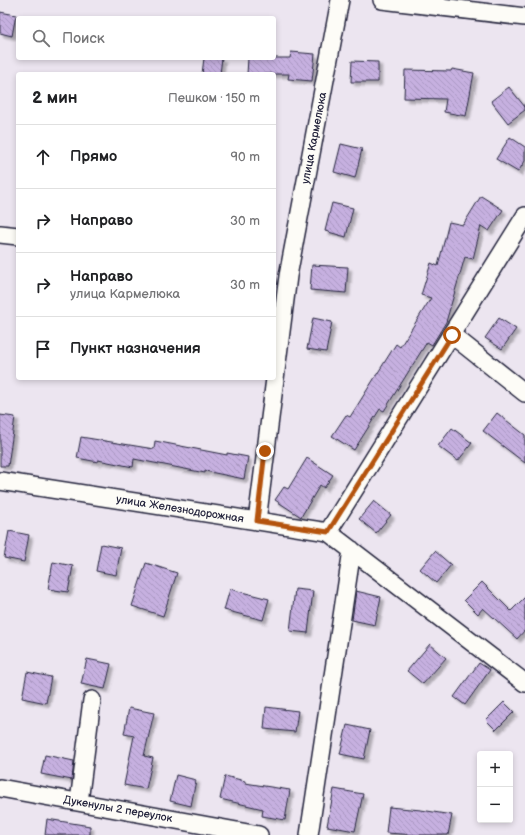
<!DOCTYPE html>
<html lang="ru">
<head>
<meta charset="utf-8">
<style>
	:root { --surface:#fff; --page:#f2f2f2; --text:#202124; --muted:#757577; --line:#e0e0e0 }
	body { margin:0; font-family:"Balsamiq Sans",sans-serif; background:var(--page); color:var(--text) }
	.controls { position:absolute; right:12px; bottom:12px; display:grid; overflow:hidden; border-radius:4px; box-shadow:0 2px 6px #0003 }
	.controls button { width:36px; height:36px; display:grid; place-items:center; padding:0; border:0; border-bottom:1px solid var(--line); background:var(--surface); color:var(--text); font:20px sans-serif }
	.stop { position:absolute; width:12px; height:12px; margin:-9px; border:3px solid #b45309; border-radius:50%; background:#fff }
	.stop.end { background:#b45309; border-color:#fff; box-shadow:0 1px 4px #0008 }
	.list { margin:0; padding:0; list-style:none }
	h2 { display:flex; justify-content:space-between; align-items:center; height:52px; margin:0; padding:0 16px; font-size:17px }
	h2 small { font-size:13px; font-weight:400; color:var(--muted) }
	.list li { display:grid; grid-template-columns:26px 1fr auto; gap:12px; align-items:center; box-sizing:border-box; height:64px; padding:0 16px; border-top:1px solid var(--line) }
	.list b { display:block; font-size:15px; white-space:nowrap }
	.list p { margin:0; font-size:13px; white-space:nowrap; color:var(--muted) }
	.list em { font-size:13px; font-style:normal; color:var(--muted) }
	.icon { flex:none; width:22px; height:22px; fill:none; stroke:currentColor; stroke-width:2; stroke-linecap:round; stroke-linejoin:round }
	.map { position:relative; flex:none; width:525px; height:835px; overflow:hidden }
	.search { position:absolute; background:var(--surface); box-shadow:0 2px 6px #0003; left:16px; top:16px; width:260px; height:44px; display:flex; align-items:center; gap:10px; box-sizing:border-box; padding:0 14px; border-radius:4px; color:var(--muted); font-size:15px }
	.panel { position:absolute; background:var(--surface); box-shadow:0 2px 6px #0003; left:16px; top:72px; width:260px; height:308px; border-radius:4px }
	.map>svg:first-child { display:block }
</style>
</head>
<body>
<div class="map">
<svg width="525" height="835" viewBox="0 0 525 835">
	<defs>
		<pattern id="building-back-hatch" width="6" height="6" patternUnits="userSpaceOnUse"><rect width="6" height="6" fill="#c6b0e0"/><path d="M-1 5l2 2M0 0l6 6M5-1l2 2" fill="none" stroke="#aa97c1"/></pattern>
		<filter id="shadow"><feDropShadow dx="3.5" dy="3.5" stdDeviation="1" flood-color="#0004"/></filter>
	</defs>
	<rect width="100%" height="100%" fill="#ece5f0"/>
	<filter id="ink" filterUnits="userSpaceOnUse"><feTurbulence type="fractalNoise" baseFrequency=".025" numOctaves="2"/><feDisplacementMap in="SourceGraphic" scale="8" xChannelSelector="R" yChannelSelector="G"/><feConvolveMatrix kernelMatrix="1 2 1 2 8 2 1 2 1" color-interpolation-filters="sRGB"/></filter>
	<g filter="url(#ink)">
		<path fill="url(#building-back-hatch)" stroke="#22223b" filter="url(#shadow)" d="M0,12l16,3 -4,21 -12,-3z
			M291,52l24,2 -3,27 -24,-2 1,-5h-42l1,-16h42z
			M204,58h18l-2,16h-18z
			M352,61l26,1v20h-27z
			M452,69l22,4 -8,43 -22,-4 2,-13 -42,-1 1,-28 46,1z
			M509,87l16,20v3l-17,13 -17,-22z
			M510,137l15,10v14l-7,11 -22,-13z
			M341,144l21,5 -7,29 -21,-6z
			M481,196l22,14 -14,21 -8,-5 -8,33 -8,-2 -19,65 -14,23 -5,-3 -43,69 -4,-2 -26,41 -22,-14 14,-21 4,2 46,-73 4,3 31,-49 -10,-3 10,-32 7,3 11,-44 14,3z
			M332,203l21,5 -7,29 -21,-6z
			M312,265l36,2 -2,26 -36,-3z
			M313,318l19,4 -6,30 -19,-3z
			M499,318l17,11 -14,20 -17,-11z
			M497,413l28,22v28l-42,-32z
			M0,415l15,2 -7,49h-8z
			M452,428l20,15 -14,18 -20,-15z
			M81,437l73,12 1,-8 72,14v-2l21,4 -4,22 -39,-8v2l-71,-14 -1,8 -35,-7v2l-21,-4z
			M307,458l26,17 -9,13 -4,-3 -19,32 -26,-17 9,-13 4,2z
			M374,501l17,14 -15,18 -17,-14z
			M9,531l20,4 -5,27 -20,-4z
			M101,544l20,4 -5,27 -20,-4z
			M435,551l16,14 -15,18 -16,-14z
			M53,562l20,4 -5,26 -20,-3z
			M146,563l31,10 -14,43 -31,-10z
			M482,582l29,29 14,-14v33l-8,9 -34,-31 -5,6 -14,-14z
			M230,589l39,10 -6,21 -39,-10z
			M295,589l18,2 -5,42 -18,-2z
			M356,591l25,6 -6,28 -23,-5z
			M430,644l16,14 -23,26 -16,-13z
			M87,659l24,5 -6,25 -24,-5z
			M479,663l11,7 -25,35 -11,-8z
			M27,672l24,5 -5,26 -24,-5z
			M504,702l10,10 -18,18 -10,-10z
			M266,707l32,4 -3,21 -31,-3z
			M129,708l25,5 -10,43 9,2 -7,31 -22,-4 10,-49 -10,-2z
			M347,725l23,5 -6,29 -24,-5z
			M45,755l29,6 -2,19 -31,-6z
			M176,775l20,5 -5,26 -21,-5z
			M225,776l20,5v2l45,7 -5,30 -23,-4 1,-7 -43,-10z
			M334,789l29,5 -8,37 -28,-5z
			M389,807l32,3 31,5 -4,20h-31l-31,-2z
			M47,819l43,7v9h-45z"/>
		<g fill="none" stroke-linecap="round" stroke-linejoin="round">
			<defs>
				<path id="minor" d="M382,0l143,17
					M0,234l18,2
					M452,335l73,58
					M0,481l328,51 197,151
					M257,521l31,-245 52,-276
					M328,532l197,-316
					M0,788l259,47
					M79,802l13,-102
					M309,835l43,-285"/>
			</defs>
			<use href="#minor" stroke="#22223b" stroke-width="20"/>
			<use href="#minor" stroke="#fdfcf7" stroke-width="17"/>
		</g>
	</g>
	<g fill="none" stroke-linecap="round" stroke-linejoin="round" filter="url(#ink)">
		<path stroke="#b45309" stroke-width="5" d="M265,451l-8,70 71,11 124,-197"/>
	</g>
	<g text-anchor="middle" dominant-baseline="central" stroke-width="3.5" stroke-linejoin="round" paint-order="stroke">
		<g font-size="11" fill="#22223b" stroke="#fdfcf7">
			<text transform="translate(314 138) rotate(-79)">улица Кармелюка</text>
			<text transform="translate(180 509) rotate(9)">улица Железнодорожная</text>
			<text transform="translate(118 809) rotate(10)">Дукенулы 2 переулок</text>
		</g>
	</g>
</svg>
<div class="controls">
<button>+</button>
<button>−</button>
</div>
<div class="stop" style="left:452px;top:335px"></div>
<div class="stop end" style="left:265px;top:451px"></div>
<div class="search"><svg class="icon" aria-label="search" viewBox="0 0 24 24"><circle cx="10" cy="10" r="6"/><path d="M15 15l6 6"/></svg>Поиск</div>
<section class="panel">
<h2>2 мин<small>Пешком · 150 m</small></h2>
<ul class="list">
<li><svg class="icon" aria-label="ahead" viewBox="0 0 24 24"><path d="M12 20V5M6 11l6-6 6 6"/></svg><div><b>Прямо</b></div><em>90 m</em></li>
<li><svg class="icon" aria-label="right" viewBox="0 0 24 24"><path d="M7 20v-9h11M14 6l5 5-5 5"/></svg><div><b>Направо</b></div><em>30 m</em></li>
<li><svg class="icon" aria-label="right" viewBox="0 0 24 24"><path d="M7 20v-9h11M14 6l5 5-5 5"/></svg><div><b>Направо</b><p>улица Кармелюка</p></div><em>30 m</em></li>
<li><svg class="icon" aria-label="arrive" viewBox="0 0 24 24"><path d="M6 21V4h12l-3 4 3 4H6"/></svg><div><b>Пункт назначения</b></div></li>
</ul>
</section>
</div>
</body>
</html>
